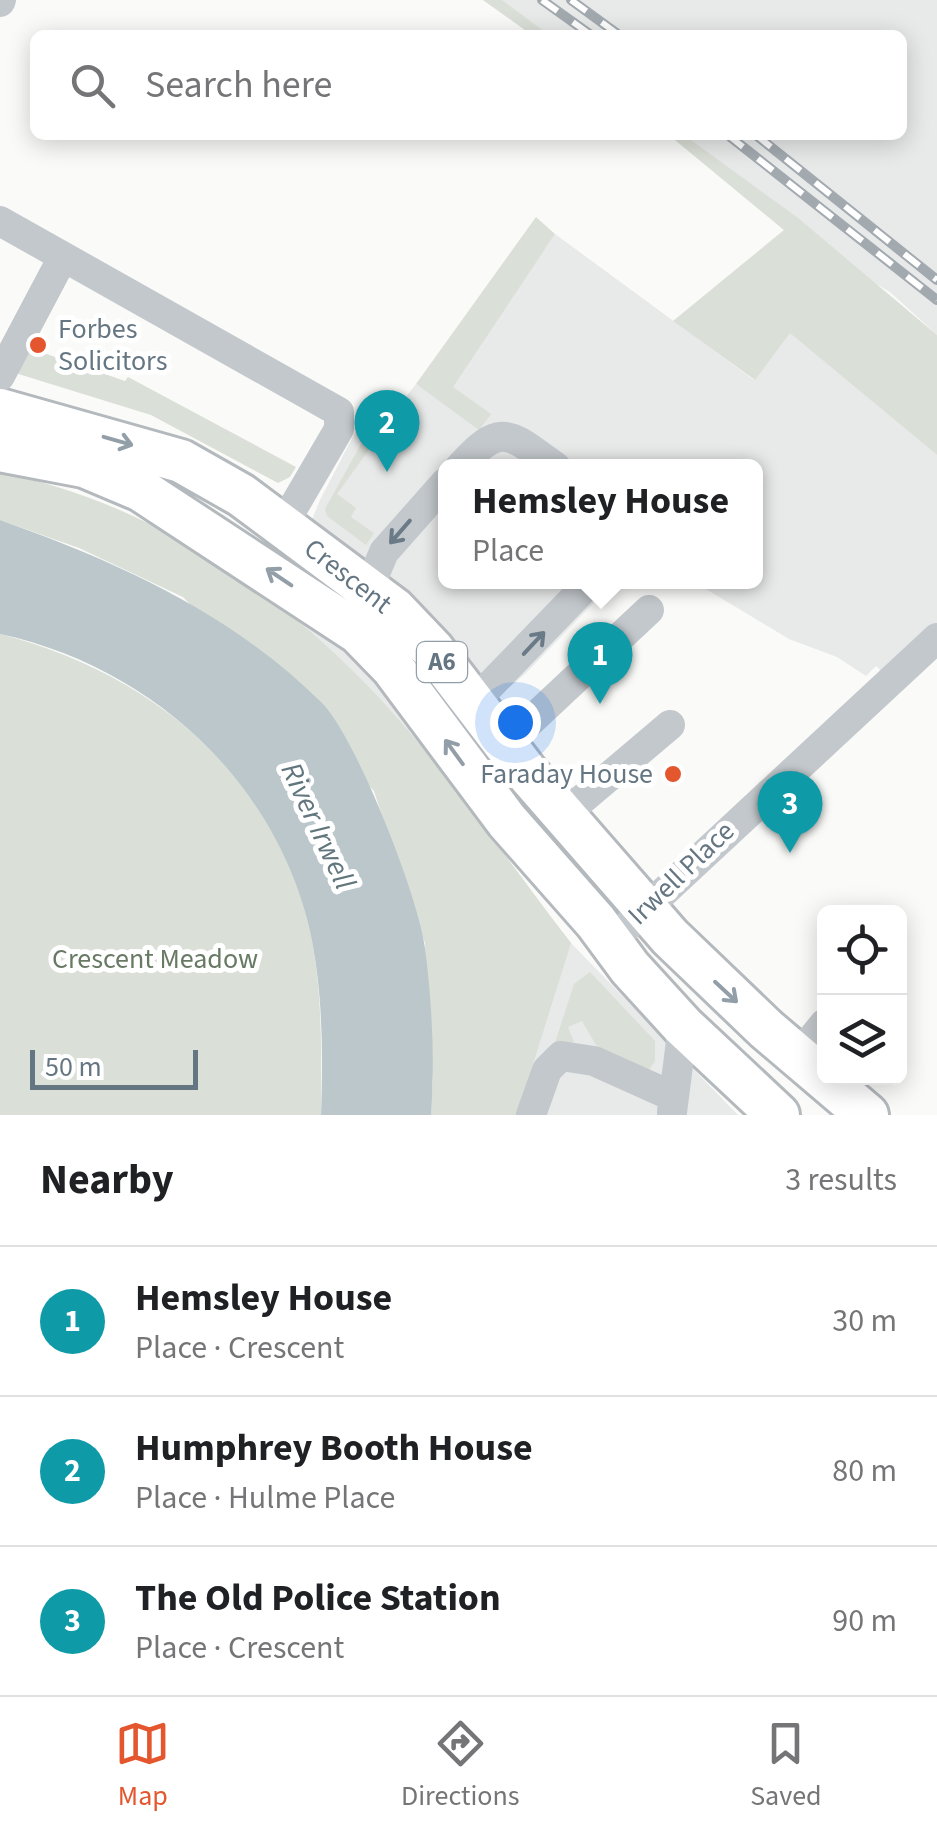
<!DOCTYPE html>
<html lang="en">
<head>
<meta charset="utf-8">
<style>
	:root { --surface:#fff; --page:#f6f6f6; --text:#202124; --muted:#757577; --line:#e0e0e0; --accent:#e4572e }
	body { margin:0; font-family:"Source Sans 3",sans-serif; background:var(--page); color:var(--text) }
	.controls { position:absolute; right:30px; bottom:30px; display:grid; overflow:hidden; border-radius:15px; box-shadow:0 5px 25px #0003 }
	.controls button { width:90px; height:90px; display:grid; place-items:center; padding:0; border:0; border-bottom:2px solid var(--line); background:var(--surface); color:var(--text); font:50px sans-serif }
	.scale { position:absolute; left:30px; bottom:25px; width:168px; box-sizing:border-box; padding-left:10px; border:5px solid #657683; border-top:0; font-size:28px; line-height:35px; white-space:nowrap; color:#657683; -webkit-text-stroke:8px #fff; paint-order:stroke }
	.you { position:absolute; left:515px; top:722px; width:35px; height:35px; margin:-25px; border:8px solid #fff; border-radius:50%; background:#1a73e8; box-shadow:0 0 0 15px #1a73e833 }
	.badge { display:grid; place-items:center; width:65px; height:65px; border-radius:50%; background:var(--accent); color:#fff; font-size:32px; font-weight:700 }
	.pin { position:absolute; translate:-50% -82px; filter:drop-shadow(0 2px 5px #0008) }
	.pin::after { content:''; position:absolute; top:52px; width:35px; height:30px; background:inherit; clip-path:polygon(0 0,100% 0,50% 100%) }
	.popup { position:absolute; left:438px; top:459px; width:325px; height:130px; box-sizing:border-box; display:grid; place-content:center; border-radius:15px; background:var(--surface); filter:drop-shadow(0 2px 8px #0005); font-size:32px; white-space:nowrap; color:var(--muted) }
	.popup b { font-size:38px; color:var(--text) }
	.popup::after { content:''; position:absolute; left:50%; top:100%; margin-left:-20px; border:20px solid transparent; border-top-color:var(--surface) }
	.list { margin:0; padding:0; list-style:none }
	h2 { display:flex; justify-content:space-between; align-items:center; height:130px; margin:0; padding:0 40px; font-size:42px }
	h2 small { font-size:32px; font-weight:400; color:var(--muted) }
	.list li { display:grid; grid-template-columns:65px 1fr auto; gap:30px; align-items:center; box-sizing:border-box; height:150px; padding:0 40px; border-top:2px solid var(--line) }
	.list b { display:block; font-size:38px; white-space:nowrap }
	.list p { margin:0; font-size:32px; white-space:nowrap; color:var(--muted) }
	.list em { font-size:32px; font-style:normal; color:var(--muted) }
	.icon { flex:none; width:55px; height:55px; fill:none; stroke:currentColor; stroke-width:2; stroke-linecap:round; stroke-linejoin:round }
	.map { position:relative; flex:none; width:937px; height:1115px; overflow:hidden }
	.search { position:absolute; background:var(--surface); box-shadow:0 5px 25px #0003; left:30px; right:30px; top:30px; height:110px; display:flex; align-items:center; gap:25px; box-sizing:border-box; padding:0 35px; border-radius:15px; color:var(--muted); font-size:38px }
	.sheet { height:580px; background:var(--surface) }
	nav { display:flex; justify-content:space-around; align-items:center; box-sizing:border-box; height:140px; border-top:2px solid var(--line); background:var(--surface); font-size:28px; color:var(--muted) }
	nav a { display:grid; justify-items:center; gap:5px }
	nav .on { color:var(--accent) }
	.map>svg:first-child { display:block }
</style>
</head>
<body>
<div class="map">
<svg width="937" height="1115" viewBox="0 0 937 1115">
	<rect width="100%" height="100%" fill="#fafaf8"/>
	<path fill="#e8e9e9" d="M483,0h454v335l-47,-43 -106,-62 -115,-95h233v-100h-370z
		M555,234l199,146 36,-48 147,123v196l-38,37 -23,-22 -10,10 -29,-19 -48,-18 -95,-57h61v-115h-310v115h169l-89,92 -98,84 144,185 167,172h-307l2,-34 -8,-138 -51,-152 -116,-140 62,-151 39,-75 10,-8 14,9 33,-42 25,16z"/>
	<path fill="#dadfd7" d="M483,0h19l47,35h-17z
		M669,135h15l114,83 139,117v120l-147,-122 -35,47 -82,-59 111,-91z
		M536,217l19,17 -102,153 38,27 -12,16 -63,-46z
		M26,347l99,34 3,-4 168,90 -6,10 -12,6 -127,-68 -139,-43z
		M371,426l10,7 -44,61 19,14 -5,9 23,16 -8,12 -39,-29 -2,-7z
		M0,473c135,25 262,106 358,203 78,78 145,179 213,267l-54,172h-86l2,-34 -8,-138 -51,-152 -191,-194 -104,-49 -79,-28z
		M0,634c155,40 279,144 312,307 11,57 9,116 9,174h-321z
		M590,972l65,69v20l-10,15 -49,-31 -14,-24 -14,6 6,15 -20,4 20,-62z"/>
	<path fill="#bbc7cb" d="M0,520c118,42 231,93 322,183 34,34 97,195 103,245 7,54 10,112 6,167h-110c2,-57 2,-118 -9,-174 -31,-156 -159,-274 -312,-307z"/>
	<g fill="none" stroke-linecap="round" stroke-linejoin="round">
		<defs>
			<path id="highway" d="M0,410l181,51 60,34 153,114 39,41 94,123 143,164 96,92 101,86
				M0,450l84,16 57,24 218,143 33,34 115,154 89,101 34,46 53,58 95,89"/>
		</defs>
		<use href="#highway" stroke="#b4b9bd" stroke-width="48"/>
		<path stroke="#c3c8cc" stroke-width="30" d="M0,2l1,-2
			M0,221l339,191v17l-56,96
			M0,376l63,-119
			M460,467c42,-47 49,-33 96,0
			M368,590l16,-38 61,-69
			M474,702l116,-120
			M507,743l142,-133
			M566,813l104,-88
			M611,941l326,-303
			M798,1056l26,-32
			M672,1112l11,-86
			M531,1115l16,-45 14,-14 33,5 78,35"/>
		<use href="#highway" stroke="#fff" stroke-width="42"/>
		<defs>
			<path id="rail" d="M542,0l49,35
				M571,0l48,35
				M728,135l209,165
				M756,135l181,145"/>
		</defs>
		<use href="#rail" stroke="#a2aab0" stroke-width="10"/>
		<use href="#rail" stroke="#fff" stroke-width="6" stroke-dasharray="19" stroke-linecap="butt"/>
	</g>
	<defs><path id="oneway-shaft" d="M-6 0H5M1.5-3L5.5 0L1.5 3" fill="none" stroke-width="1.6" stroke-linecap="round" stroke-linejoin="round" transform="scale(2.5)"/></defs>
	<g stroke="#939fa8">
		<use href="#oneway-shaft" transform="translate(118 441) rotate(16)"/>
		<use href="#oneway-shaft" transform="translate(279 577) rotate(-146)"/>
		<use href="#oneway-shaft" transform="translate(454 752) rotate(-126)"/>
		<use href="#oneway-shaft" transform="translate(726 992) rotate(43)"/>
	</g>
	<g stroke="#6a7a87">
		<use href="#oneway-shaft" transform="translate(400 532) rotate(131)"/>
		<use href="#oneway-shaft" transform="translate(534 643) rotate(-47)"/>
	</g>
	<g fill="#e4572e" stroke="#fff" stroke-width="4">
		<circle cx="38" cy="345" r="10"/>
		<circle cx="673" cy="774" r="10"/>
	</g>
	<g text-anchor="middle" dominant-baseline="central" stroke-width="10" stroke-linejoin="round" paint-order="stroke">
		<rect fill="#fff" stroke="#939fa8" stroke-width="2.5" x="417" y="642" width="50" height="40" rx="8"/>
		<g font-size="25" font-weight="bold" fill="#657683">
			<text x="442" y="662">A6</text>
		</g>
		<g font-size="28" fill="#657683" stroke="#fff" text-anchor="start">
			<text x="58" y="329">Forbes<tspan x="58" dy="32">Solicitors</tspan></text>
			<text x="653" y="774" text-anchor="end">Faraday House</text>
		</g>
		<g font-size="28" fill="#657683" stroke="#fff">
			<text transform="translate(348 576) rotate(38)">Crescent</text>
			<text transform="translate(681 873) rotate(-44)">Irwell Place</text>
		</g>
		<g font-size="28" fill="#687a64" stroke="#fff">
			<text x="155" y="959">Crescent Meadow</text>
		</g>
		<g font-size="30" font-style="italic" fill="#60757c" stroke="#fff">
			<text transform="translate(318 826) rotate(65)">River Irwell</text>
		</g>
	</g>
</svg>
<div class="controls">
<button><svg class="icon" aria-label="locate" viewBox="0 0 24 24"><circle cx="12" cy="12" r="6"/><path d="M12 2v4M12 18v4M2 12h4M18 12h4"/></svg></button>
<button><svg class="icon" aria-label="layers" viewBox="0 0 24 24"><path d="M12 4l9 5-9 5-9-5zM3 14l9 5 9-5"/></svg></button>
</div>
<div class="scale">50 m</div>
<div class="you"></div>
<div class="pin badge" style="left:600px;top:704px;background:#0f9aa8">1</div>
<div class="popup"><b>Hemsley House</b>Place</div>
<div class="pin badge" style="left:387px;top:472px;background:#0f9aa8">2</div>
<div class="pin badge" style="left:790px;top:853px;background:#0f9aa8">3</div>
<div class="search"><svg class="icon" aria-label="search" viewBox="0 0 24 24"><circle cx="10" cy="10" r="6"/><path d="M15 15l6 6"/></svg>Search here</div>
</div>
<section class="sheet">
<h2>Nearby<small>3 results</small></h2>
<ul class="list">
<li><span class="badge" style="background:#0f9aa8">1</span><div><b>Hemsley House</b><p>Place · Crescent</p></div><em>30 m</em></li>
<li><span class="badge" style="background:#0f9aa8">2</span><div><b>Humphrey Booth House</b><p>Place · Hulme Place</p></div><em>80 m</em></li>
<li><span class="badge" style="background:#0f9aa8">3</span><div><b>The Old Police Station</b><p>Place · Crescent</p></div><em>90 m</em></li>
</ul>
</section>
<nav>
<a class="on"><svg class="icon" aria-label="map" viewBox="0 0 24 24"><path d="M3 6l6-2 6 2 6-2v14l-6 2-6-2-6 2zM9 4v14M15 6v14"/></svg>Map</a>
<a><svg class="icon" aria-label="directions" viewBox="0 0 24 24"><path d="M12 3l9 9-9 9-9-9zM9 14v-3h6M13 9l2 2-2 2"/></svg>Directions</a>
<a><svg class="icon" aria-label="saved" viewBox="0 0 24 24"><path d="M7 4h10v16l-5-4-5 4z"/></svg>Saved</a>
</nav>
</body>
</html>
